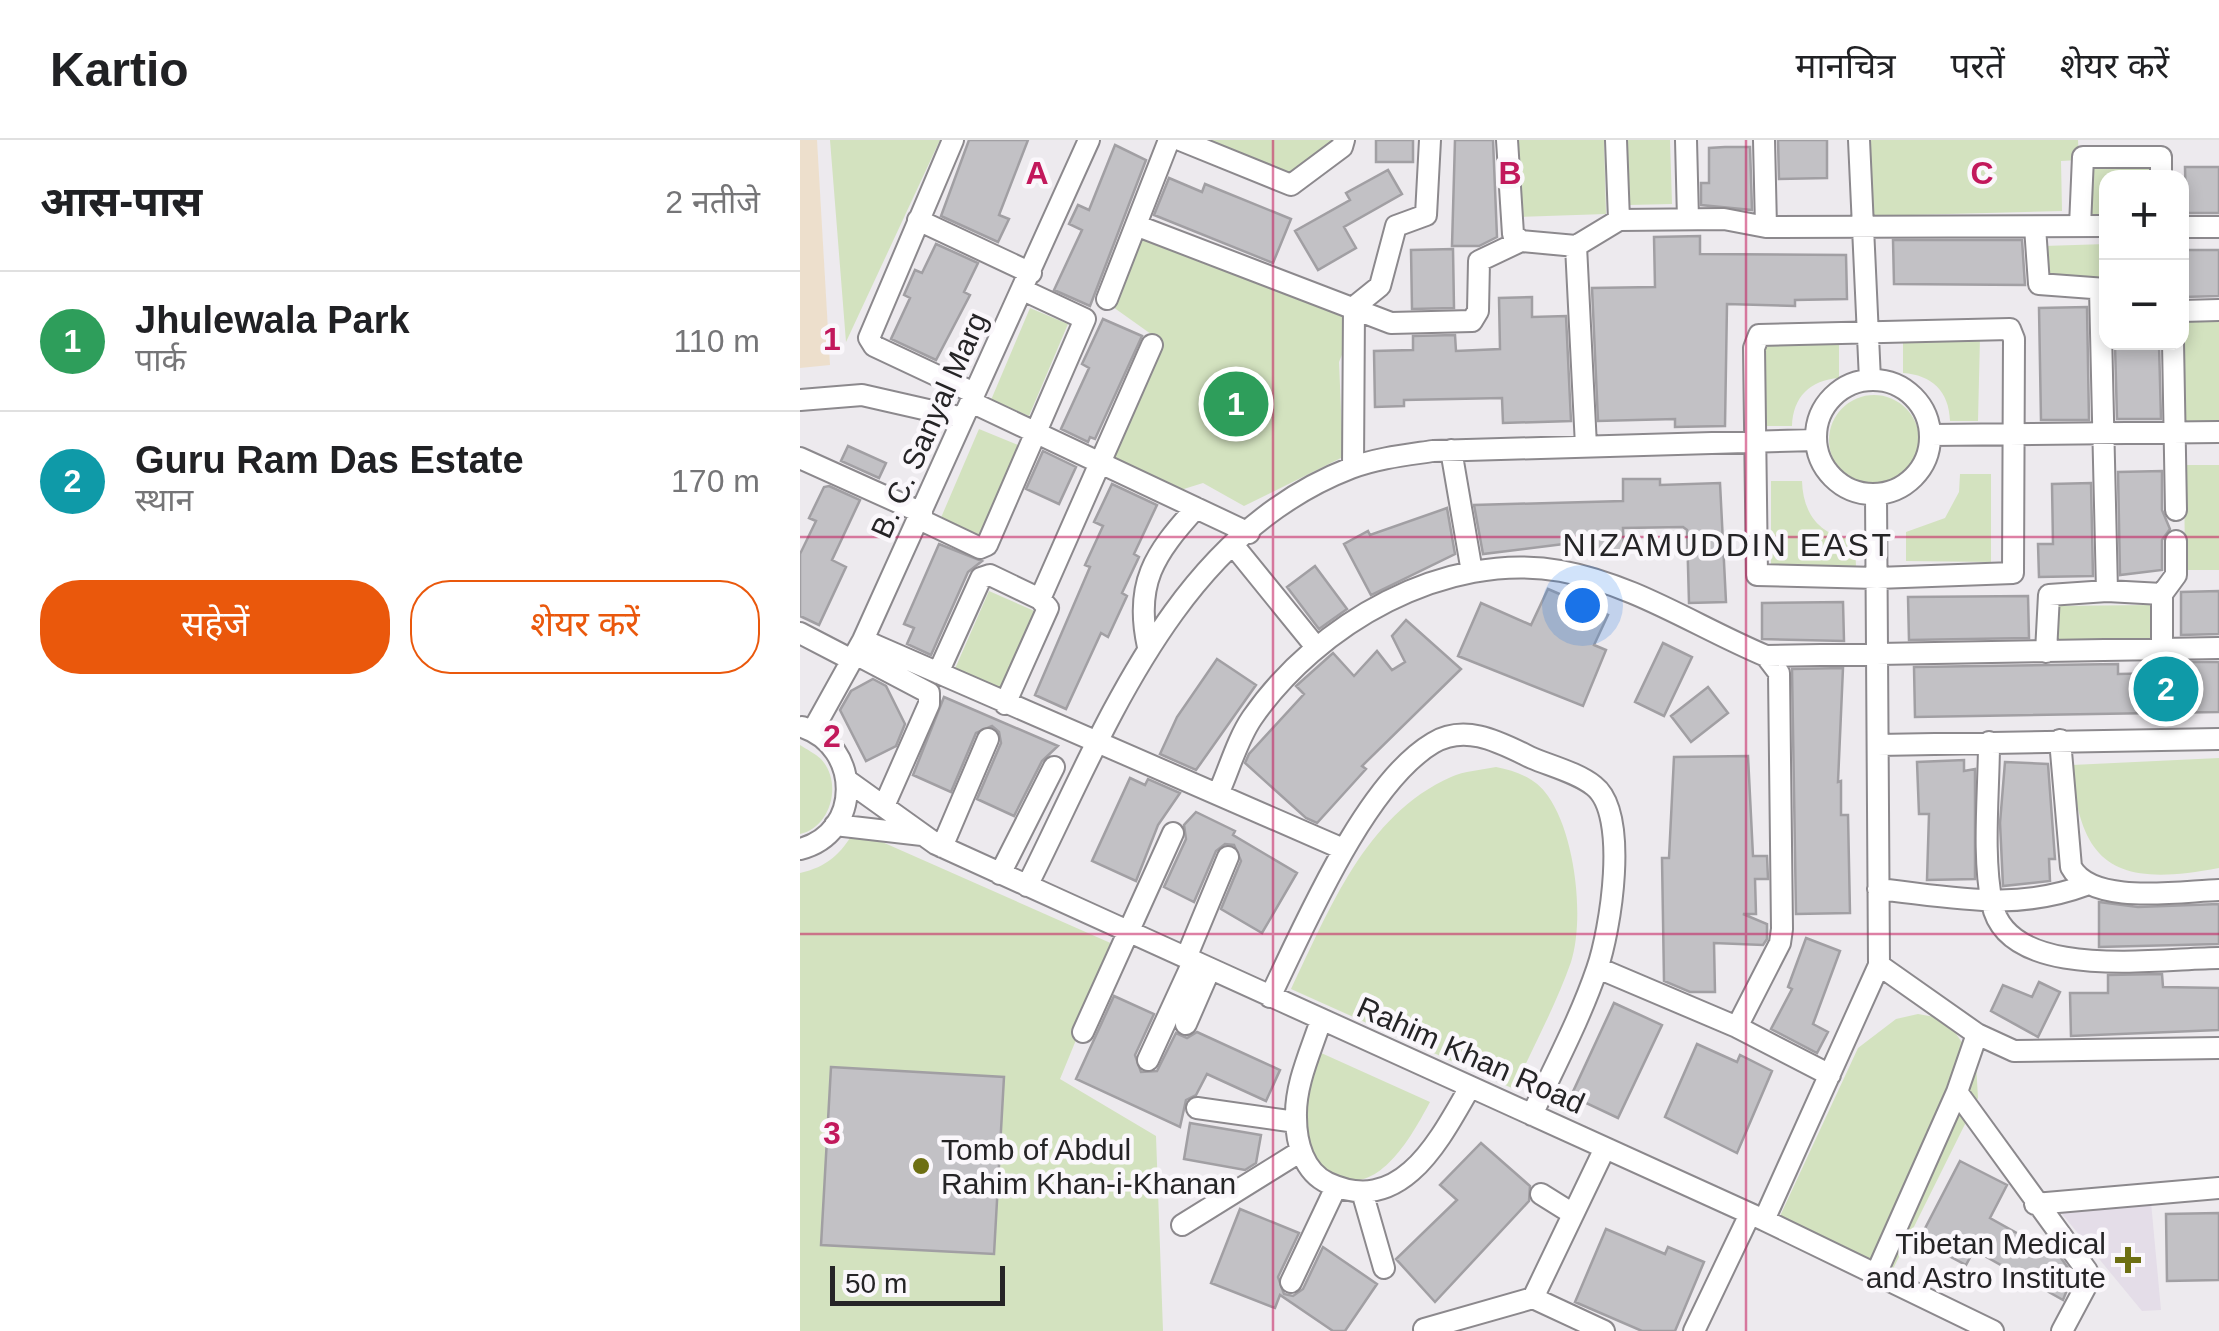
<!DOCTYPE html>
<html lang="hi">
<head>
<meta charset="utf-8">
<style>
	:root { --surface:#fff; --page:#f6f6f6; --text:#202124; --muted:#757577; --line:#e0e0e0; --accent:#ea580c }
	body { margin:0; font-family:Helvetica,"Noto Sans Devanagari",sans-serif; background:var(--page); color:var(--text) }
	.controls { position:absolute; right:30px; top:30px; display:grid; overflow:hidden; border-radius:20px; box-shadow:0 5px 15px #0003 }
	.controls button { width:90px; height:90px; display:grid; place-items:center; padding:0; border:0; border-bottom:2px solid var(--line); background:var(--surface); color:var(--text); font:50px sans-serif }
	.scale { position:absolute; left:30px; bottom:25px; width:175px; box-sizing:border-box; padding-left:10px; border:5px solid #252426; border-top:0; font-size:28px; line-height:35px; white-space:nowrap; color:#252426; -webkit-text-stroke:8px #faf7fb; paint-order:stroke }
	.you { position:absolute; left:782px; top:465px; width:35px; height:35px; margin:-25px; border:8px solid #fff; border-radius:50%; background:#1a73e8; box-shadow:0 0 0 15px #1a73e833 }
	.badge { display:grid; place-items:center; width:65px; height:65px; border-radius:50%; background:var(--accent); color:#fff; font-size:32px; font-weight:700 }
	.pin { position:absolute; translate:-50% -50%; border:5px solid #fff; box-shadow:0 2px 10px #0006 }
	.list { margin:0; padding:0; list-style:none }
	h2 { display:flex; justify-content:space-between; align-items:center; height:130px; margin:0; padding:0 40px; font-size:42px }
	h2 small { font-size:32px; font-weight:400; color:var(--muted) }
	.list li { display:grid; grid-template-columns:65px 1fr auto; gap:30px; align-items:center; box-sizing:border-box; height:140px; padding:0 40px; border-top:2px solid var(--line) }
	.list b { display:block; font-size:38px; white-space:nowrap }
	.list p { margin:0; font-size:32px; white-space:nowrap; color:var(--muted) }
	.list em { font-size:32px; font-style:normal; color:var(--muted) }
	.actions { display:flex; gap:20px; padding:30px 40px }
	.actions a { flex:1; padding:22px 0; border:2px solid var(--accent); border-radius:40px; text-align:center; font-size:35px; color:var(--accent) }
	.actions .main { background:var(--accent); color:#fff }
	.map { position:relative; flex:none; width:1419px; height:1191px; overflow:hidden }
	header { display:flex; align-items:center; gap:60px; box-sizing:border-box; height:140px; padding:0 50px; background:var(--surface); border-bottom:2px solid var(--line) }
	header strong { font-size:48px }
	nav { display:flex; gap:55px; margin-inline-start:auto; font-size:35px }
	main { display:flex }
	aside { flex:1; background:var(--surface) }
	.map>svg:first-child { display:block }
</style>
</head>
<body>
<header>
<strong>Kartio</strong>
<nav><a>मानचित्र</a><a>परतें</a><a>शेयर करें</a></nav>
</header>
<main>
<aside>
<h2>आस-पास<small>2 नतीजे</small></h2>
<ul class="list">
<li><span class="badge" style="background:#2e9e5b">1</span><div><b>Jhulewala Park</b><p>पार्क</p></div><em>110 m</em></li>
<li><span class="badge" style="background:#0f9aa8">2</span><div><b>Guru Ram Das Estate</b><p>स्थान</p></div><em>170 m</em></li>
</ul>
<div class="actions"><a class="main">सहेजें</a><a>शेयर करें</a></div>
</aside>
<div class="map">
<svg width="1419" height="1191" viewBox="0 0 1419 1191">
	<rect width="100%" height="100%" fill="#edeaee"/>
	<path fill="#e4dde8" d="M1351,1062l10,108 -19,1 -84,-102z"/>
	<path fill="#eddfcc" d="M0,0h17l13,225 -30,3z"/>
	<path fill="#d3e2bf" d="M30,0h110l-94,202z
		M403,0h135l-50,41z
		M718,0h86l2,74 -86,3z
		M827,0h43l2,64 -43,1z
		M1068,0h210l1,20 -18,1 1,50 -189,5z
		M1349,26v11l-43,1v36h-18l-1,-47z
		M341,97l217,79 -19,46 4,95 -99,49 -41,-23 -32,10 -55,-28 -4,-18 46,-108 -45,-32z
		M1306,104v33l-61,1 -1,-32z
		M230,168l38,16 -39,92 -38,-16z
		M1382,177h37v105h-40z
		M1103,195l77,2 -2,84h-28c-1,-30 -18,-46 -47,-48z
		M1039,200v38c-29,2 -46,19 -47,48h-28l-2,-84z
		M1029 300a45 45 0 1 1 90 0a45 45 0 1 1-90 0Z
		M179,289l39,16 -39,92 -39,-17z
		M1384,325h35v105h-34z
		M1160,334h31v88l-85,-1v-29l39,-14 14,-26z
		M971,341h31c1,33 18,56 53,58l1,29h-85z
		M189,451l50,22 -35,80 -50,-22z
		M1352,465v38l-100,1 -1,-38z
		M0,605c6,4 16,9 21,14 22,24 10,68 -21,75z
		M1419,618v110c-100,19 -140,1 -147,-103z
		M696,627c20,4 40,11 52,29 27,38 37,122 23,166 -15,43 -38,85 -57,127l-223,-100c38,-78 74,-174 160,-212 13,-6 30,-7 45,-10z
		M55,690l260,115 -55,134 96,57 7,195h-363v-458c27,-6 41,-19 55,-43z
		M1118,874l28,5 30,44 2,35 -87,175 -111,-57 78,-168 38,-29z
		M519,912l111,50c-15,28 -46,87 -86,78 -10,-3 -21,-10 -30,-15 -11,-41 -13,-74 5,-113z"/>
	<path fill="#c2c1c5" stroke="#a19fa3" stroke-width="2.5" d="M169,0h59l-29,75 10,4 -11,23 -57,-26z
		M576,0h37v22h-37z
		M655,0h38l4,97 -18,9h-27z
		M978,0h49v38l-48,1z
		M315,5l31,15 -56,146 -36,-16 28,-60 -13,-6 9,-19 11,5z
		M925,7h25l2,63 -51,-5v-22h8v-35z
		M1385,27h34v46h-33z
		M588,30l14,24 -58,33 12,21 -38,22 -23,-39 55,-31 -4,-7z
		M369,38l33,14 3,-8 86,35 -18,44 -119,-48z
		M900,96v18l146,1 1,44 -52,1v6l-68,-2 -2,122 -50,1v-8l-77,2 -6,-133 63,-1 -1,-50z
		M1093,100h129l3,45 -131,-1z
		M136,104l42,19 -14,29 6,3 -34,65 -45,-21 19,-41 -6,-3 11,-25 7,3z
		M653,109l1,59 -42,1 -1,-59z
		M1382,110h37v46l-36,1z
		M732,157v20l34,-1 5,105 -68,2 -1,-25 -98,2v6l-29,1 -1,-56 39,-1v-14l42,-1 1,16 44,-2 -1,-51z
		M1287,167l2,113h-48l-2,-112z
		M303,179l39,17 -47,103 -5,-2 -2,5 -27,-13 28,-61 -7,-4z
		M1359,204l2,75h-44l-2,-74z
		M48,306l38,17 -7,15 -38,-17z
		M243,311l33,16 -17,37 -33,-15z
		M1362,331v39l8,19 -8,11v30l-42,5 -2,-103z
		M823,339h37v6l60,-2 6,119 -37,1 -2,-73 -4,-3 -60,1 1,25h-36v-12l-105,13 -9,-49 149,-4z
		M1291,343l2,93 -54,1 -1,-33h15l-1,-60z
		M312,344l45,21 -23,49 5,3 -17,36 5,3 -19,41 -7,-4 -35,76 -31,-14 55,-128 -5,-2 18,-39 -9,-4z
		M29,346l31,14 -28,60 14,7 -27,58 -19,-9v-62l16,-33 -7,-3 15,-31z
		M647,368l8,46 -84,41 -27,-51 24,-13 2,4z
		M139,404l43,17 -14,11 -37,83 -24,-11 7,-16 -10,-4z
		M515,426l32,43 -28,20 -32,-42z
		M748,449l60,26 -14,30 12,5 -23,56 -125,-50 23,-53 50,22z
		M1419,451v43l-38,1v-43z
		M1228,456l1,42 -120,2 -1,-43z
		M1043,462l1,39 -82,-2v-36z
		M606,480l55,49 -99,97 4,3 -49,54 -11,-5 -61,-55 4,-9 55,-60 -8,-8 37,-33 21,23 23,-25 15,19 13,-8 -13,-26z
		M863,503l29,14 -28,59 -29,-14z
		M417,519l39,26 -60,85 -36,-16 17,-37z
		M1382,522h37v50l-304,5 -1,-50 204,-3v10l49,-1v-8z
		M1043,528l-5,114 3,-1v34h7l2,98 -54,1 -4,-245z
		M73,539l13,7 19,38 -9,22 -30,15 -26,-51 11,-19z
		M908,547l20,26 -37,29 -20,-26z
		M144,557l114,49 -16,15 -28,55 -37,-17 24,-56 -2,-11 -7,-6 -16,7 -25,59 -38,-17z
		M948,616l5,100h14l1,23h-13l1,35h-13l24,10v15l-4,6 -49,-2 1,49h-25l-26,-11 -2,-123h7l5,-101z
		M1164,620v11l11,-2v110l-48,1 2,-66h-10l-2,-52z
		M1205,622l43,2 7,95h-6l1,22 -47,5 -3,-63z
		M330,638l15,7 3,-6 32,14 -22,32 -22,56 -44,-20z
		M396,672l39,19 -2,4 64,38 -35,60 -41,-24 20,-48 -7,-16 -9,-1 -9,7 -22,51 -30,-15 22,-48 -2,-14z
		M1299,762l39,5 81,-3v40l-120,3z
		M1006,798l34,13 -27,73 15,8 -11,21 -46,-24 21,-40 -4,-2z
		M1362,834l1,13 56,1v42l-148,6 -1,-43h38v-18z
		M1239,842l21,10 -22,45 -47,-26 12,-26 29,12z
		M314,856l40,18 -19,41 6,17 16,-1 19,-38 11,5 10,-6 83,38 -14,31 -59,-27 -11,21 -10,5 -6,27 -104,-48z
		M814,863l48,22 -44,93 -47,-22z
		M897,904l40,18 3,-7 32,16 -35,82 -72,-36z
		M31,927l173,10 -10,177 -173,-9z
		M390,983l71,12 -5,28 -11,7 -61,-11z
		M681,1003l49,43 -1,15 -94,101 -39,-43 61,-59 -17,-15z
		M1160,1021l47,24 -17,33 71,40 12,17 -10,25 -89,-50 -8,15 -47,-25z
		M440,1069l59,24 -21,44 6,17 9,2 10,-7 20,-42 54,37 -32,47h-12l-53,-36 -5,13 -64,-25z
		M1419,1073v67l-52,1 -1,-67z
		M806,1089l59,25 3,-7 36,15 -29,69h-33l-67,-29z"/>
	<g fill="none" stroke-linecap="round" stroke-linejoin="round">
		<defs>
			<path id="street" d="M153,0l-84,198 5,8 100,47
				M380,0l111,45 51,-38 2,-7
				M707,0l6,94 8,7 55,5
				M816,0l3,80
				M886,0l2,79
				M964,0l2,87
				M1059,0l11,240
				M118,80l113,53
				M338,86l253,97 81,-2 6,-10 1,-50 42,-20
				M1280,86l3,-69h78v21
				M1235,87l4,57 67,5
				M1382,87h37
				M1300,149l7,302 55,3v56
				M307,159l62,-159
				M1382,171l37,-1
				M1210,189l4,10 -1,234 -136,5 -120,-3 -3,-227 5,-13z
				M1373,202l3,168
				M1016 297a57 57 0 1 1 114 0a57 57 0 1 1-114 0Z
				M0,260l62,-5 101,23
				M171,262l278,131
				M1130,295l289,-3
				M786,306l-10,-200 43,-26 105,-1 42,8 340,-1
				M651,310l21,122
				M0,318l122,55
				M553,327l1,-160 26,-21 16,-60 30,-11 4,-75
				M119,379l61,29 7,-3 98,-226 -62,-29
				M434,406l82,101
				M1362,454l14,-19v-34
				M240,459l112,-254
				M0,493l52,27
				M63,500l480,209
				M348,507c-14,-63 6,-93 48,-139
				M1246,512l3,-57 58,-4
				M55,514l74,39v11l-45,102
				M966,516l453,-8
				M138,533l43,-95 9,-3 50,24 8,9 -43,96
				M13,590l50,-90 226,-500
				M1260,600l11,127c21,39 109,24 148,23
				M1189,602c0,49 -7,114 3,161 15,80 167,55 227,55
				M1078,605l341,-6
				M48,641l88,63 828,376 229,111
				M418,654c11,-24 19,-54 34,-76 65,-94 193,-168 309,-147 75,14 136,56 205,85l13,17 3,256 -2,14 -43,84 -139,-59
				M35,685l87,10
				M142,707l46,-108
				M0,709c63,-16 61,-103 2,-122
				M200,734l54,-107
				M227,746c78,-155 147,-350 324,-418 26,-10 55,-13 82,-17l383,-11
				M1078,749c75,8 136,23 208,-4
				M386,818l42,-101
				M1079,825l98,69 37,17 205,-3
				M470,857c34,-70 95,-214 163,-254 33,-20 68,0 99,15 19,8 46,15 62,28 36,28 16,146 3,183 -17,50 -43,98 -65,146
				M521,880c-10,31 -26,64 -25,97 0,26 8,55 32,66 73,34 111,-42 142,-96
				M386,884l24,-55
				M937,887l93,48
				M283,892l90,-199
				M348,920l45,-98
				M1157,952l130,179 -1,15 -24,45
				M397,968l99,14
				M741,1054l32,20
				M563,1055l21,73
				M1235,1064l184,-16
				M964,1080l115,-255 -3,-471
				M382,1085l119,-74
				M1076,1134l81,-182 20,-58
				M491,1142l45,-95
				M733,1158l71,33
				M624,1189l109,-31 72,-150
				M894,1191l56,-117"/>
		</defs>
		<use href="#street" stroke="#8c898d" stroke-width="24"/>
		<use href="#street" stroke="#fff" stroke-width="20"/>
	</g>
	<path fill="none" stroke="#c2185b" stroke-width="2.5" stroke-opacity="0.55" d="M473,0v1191M946,0v1191M0,397h1419M0,794h1419"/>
	<g fill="#6d6f12" stroke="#faf7fb" stroke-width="4">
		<circle cx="121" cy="1026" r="10"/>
		<path d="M1323 1105h10v10h10v10h-10v10h-10v-10h-10v-10h10z"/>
	</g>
	<g text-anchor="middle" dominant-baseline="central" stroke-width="9" stroke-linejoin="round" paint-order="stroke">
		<g font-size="30" fill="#252426" stroke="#faf7fb">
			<text transform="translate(129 285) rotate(-66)">B. C. Sanyal Marg</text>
			<text transform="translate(671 915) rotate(24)">Rahim Khan Road</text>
		</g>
		<g font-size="30" fill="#252426" stroke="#faf7fb" text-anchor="start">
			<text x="141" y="1009">Tomb of Abdul<tspan x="141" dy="34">Rahim Khan-i-Khanan</tspan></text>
			<text x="1306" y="1103" text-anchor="end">Tibetan Medical<tspan x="1306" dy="34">and Astro Institute</tspan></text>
		</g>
		<g font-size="32" letter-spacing="2.5" fill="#252426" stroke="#faf7fb">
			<text x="928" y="405">NIZAMUDDIN EAST</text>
		</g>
	</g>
	<g font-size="32" text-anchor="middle" font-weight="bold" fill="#c2185b" stroke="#faf7fb" stroke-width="9" stroke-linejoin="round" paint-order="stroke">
		<text x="237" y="44">A</text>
		<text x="710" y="44">B</text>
		<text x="1182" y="44">C</text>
		<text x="32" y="210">1</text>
		<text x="32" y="607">2</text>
		<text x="32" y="1004">3</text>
	</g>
</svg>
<div class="controls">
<button>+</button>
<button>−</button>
</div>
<div class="scale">50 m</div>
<div class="you"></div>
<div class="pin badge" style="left:436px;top:264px;background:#2e9e5b">1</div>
<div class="pin badge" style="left:1366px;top:549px;background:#0f9aa8">2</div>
</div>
</main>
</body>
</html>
